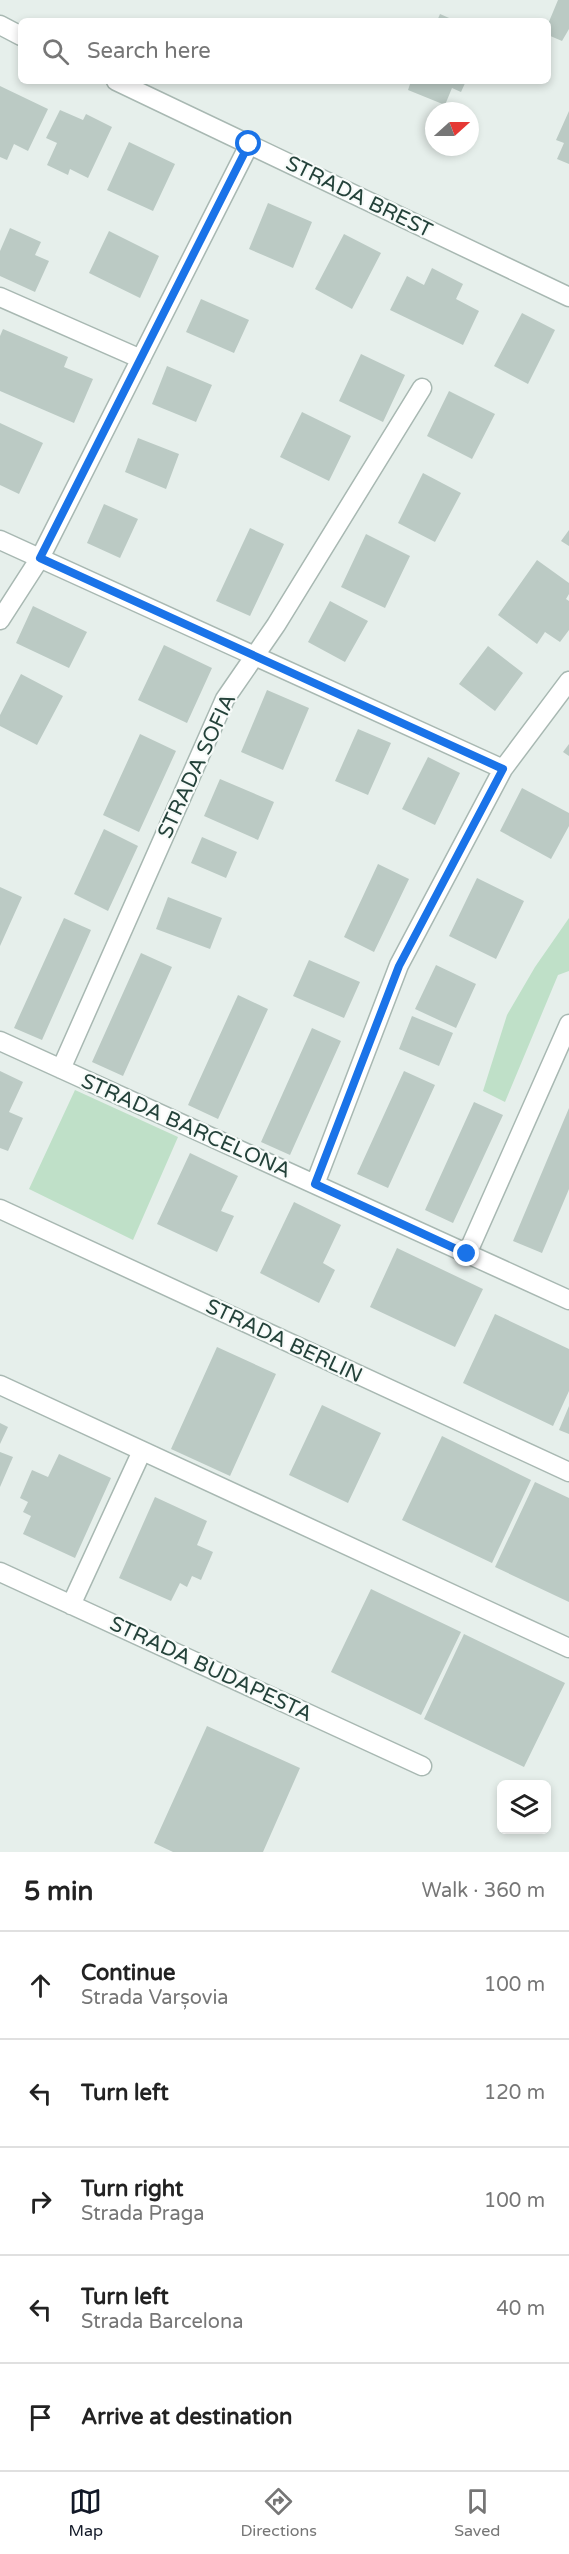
<!DOCTYPE html>
<html lang="en">
<head>
<meta charset="utf-8">
<style>
	:root { --surface:#fff; --page:#f6f6f6; --text:#222; --muted:#767676; --line:#e0e0e0; --accent:#111827 }
	body { margin:0; font-family:"Varela Round",sans-serif; background:var(--page); color:var(--text) }
	.controls { position:absolute; right:18px; bottom:18px; display:grid; overflow:hidden; border-radius:9px; box-shadow:0 3px 9px #0003 }
	.controls button { width:54px; height:54px; display:grid; place-items:center; padding:0; border:0; border-bottom:2px solid var(--line); background:var(--surface); color:var(--text); font:30px sans-serif }
	.compass { position:absolute; left:425px; top:102px; width:54px; height:54px; border-radius:50%; background:var(--surface); box-shadow:0 3px 9px #0003; rotate:69deg }
	.stop { position:absolute; width:18px; height:18px; margin:-14px; border:4px solid #1a73e8; border-radius:50%; background:#fff }
	.stop.end { background:#1a73e8; border-color:#fff; box-shadow:0 2px 6px #0008 }
	.list { margin:0; padding:0; list-style:none }
	h2 { display:flex; justify-content:space-between; align-items:center; height:78px; margin:0; padding:0 24px; font-size:26px }
	h2 small { font-size:20px; font-weight:400; color:var(--muted) }
	.list li { display:grid; grid-template-columns:39px 1fr auto; gap:18px; align-items:center; box-sizing:border-box; height:108px; padding:0 24px; border-top:2px solid var(--line) }
	.list b { display:block; font-size:22px; white-space:nowrap }
	.list p { margin:0; font-size:20px; white-space:nowrap; color:var(--muted) }
	.list em { font-size:20px; font-style:normal; color:var(--muted) }
	.icon { flex:none; width:33px; height:33px; fill:none; stroke:currentColor; stroke-width:2; stroke-linecap:round; stroke-linejoin:round }
	.map { position:relative; flex:none; width:569px; height:1852px; overflow:hidden }
	.search { position:absolute; background:var(--surface); box-shadow:0 3px 9px #0003; left:18px; right:18px; top:18px; height:66px; display:flex; align-items:center; gap:15px; box-sizing:border-box; padding:0 21px; border-radius:9px; color:var(--muted); font-size:22px }
	.sheet { height:618px; background:var(--surface) }
	nav { display:flex; justify-content:space-around; align-items:center; box-sizing:border-box; height:84px; border-top:2px solid var(--line); background:var(--surface); font-size:16px; color:var(--muted) }
	nav a { display:grid; justify-items:center; gap:3px }
	nav .on { color:var(--accent) }
	.map>svg:first-child { display:block }
</style>
</head>
<body>
<div class="map">
<svg width="569" height="1852" viewBox="0 0 569 1852">
	<rect width="100%" height="100%" fill="#e6efeb"/>
	<path fill="#bfe0c8" d="M569,918v53l-11,4 -53,127 -22,-11 24,-76 28,-48z
		M75,1090l103,47 -45,103 -104,-51z"/>
	<path fill="#bbcac4" d="M558,0h11v29l-7,12 -14,-6v-11z
		M440,14l16,7h-19z
		M411,81h55l-5,11 -9,-4 -7,17 -37,-15z
		M0,86l48,23 -20,42 -14,-7 -7,16 -7,-3z
		M60,110l23,10 3,-6 26,13 -24,51 -18,-9 -2,6 -21,-10 10,-22 -11,-5z
		M569,111v53l-12,-5 7,-16 -8,-3z
		M129,142l46,22 -22,47 -46,-21z
		M268,203l44,19 -19,46 -44,-19z
		M10,228l31,14 -6,13 14,6 -14,31 -35,-16v-25z
		M109,231l50,25 -19,42 -51,-25z
		M344,234l37,19 -29,56 -37,-20z
		M432,268l31,16 -7,15 23,12 -16,34 -73,-35 17,-34 17,9z
		M201,299l48,21 -15,33 -48,-21z
		M522,313l33,17 -27,54 -34,-18z
		M3,329l65,28 -4,10 29,12 -19,44 -74,-32v-55z
		M361,354l44,21 -22,47 -44,-21z
		M167,366l45,19 -16,37 -44,-18z
		M449,391l46,23 -23,45 -45,-23z
		M302,412l49,24 -22,45 -49,-24z
		M0,423l43,20 -24,51 -19,-9z
		M138,438l41,16 -13,35 -41,-17z
		M423,473l38,20 -26,49 -37,-19z
		M104,504l34,15 -18,39 -33,-15z
		M250,528l34,16 -34,72 -34,-15z
		M569,530v16l-8,-5z
		M366,534l44,22 -25,52 -44,-21z
		M537,560l32,23v11l-3,5 3,2v29l-9,12 -15,-10 -8,12 -39,-29z
		M330,601l38,20 -23,41 -37,-20z
		M33,606l54,26 -18,36 -53,-25z
		M164,645l48,23 -25,55 -49,-23z
		M488,646l35,27 -28,38 -36,-27z
		M21,674l42,22 -26,49 -37,-19v-11z
		M267,690l42,18 -26,62 -42,-18z
		M358,729l33,14 -23,52 -33,-14z
		M140,734l36,17 -37,81 -36,-17z
		M569,744v12l-6,-4z
		M428,757l32,16 -25,52 -33,-16z
		M220,779l54,23 -16,38 -54,-24z
		M522,788l47,25v13l-18,33 -51,-28z
		M104,829l34,17 -30,65 -34,-17z
		M202,837l35,15 -11,26 -35,-15z
		M378,864l31,15 -35,73 -30,-15z
		M477,878l47,23 -28,58 -47,-23z
		M0,887l22,10 -22,49z
		M168,897l54,21 -12,31 -54,-20z
		M64,918l27,12 -49,110 -28,-12z
		M141,953l31,14 -49,109 -31,-14z
		M309,960l51,22 -16,36 -51,-22z
		M436,965l40,19 -20,44 -41,-19z
		M238,995l30,14 -50,110 -30,-14z
		M412,1016l41,17 -14,33 -40,-17z
		M312,1028l29,13 -51,114 -29,-13z
		M0,1071l23,11 -14,30 14,6 -15,33 -8,-3z
		M404,1071l31,14 -47,103 -31,-14z
		M474,1102l29,13 -50,108 -28,-13z
		M569,1108v81l-27,64 -29,-12z
		M190,1153l48,23 -17,35 13,5 -17,36 -60,-28z
		M294,1202l47,23 -18,38 12,7 -16,33 -59,-30z
		M397,1248l86,41 -28,58 -85,-40z
		M495,1314l74,35v42l-16,35 -90,-43z
		M217,1347l59,27 -46,102 -59,-27z
		M322,1405l59,28 -33,70 -59,-28z
		M569,1406v28l-10,-4z
		M0,1423l8,4 -8,17z
		M442,1436l89,44 -39,83 -90,-43z
		M0,1452l13,5 -13,30z
		M59,1454l52,24 -36,80 -52,-24 8,-18 -8,-4 5,-10 -8,-4 12,-28 16,7z
		M535,1482l34,16v104l-74,-35z
		M155,1497l52,24 -10,24 16,7 -12,28 -9,-4 -5,11 -7,-4 -9,18 -52,-23z
		M371,1589l90,43 -40,83 -90,-43z
		M464,1634l101,49 -41,84 -100,-48z
		M207,1726l93,42 -37,84h-90l-19,-9z"/>
	<g fill="none" stroke-linecap="round" stroke-linejoin="round">
		<defs>
			<path id="minor" d="M0,25l21,11
				M116,81l453,216
				M0,297l141,62
				M0,540l503,229
				M0,620l40,-62 209,-413
				M0,1041l569,259
				M61,1069l164,-370 51,-74 146,-237
				M315,1184l84,-219 104,-196 66,-88
				M0,1209l569,263
				M467,1254l102,-230
				M0,1385l569,263
				M0,1572l422,194
				M71,1605l71,-154"/>
		</defs>
		<use href="#minor" stroke="#a8b8b2" stroke-width="21"/>
		<use href="#minor" stroke="#fff" stroke-width="18"/>
	</g>
	<g fill="none" stroke-linecap="round" stroke-linejoin="round">
		<path stroke="#1a73e8" stroke-width="8" d="M249,144l-209,414 463,211 -104,197 -84,218 152,70"/>
	</g>
	<g text-anchor="middle" dominant-baseline="central" stroke-width="4.5" stroke-linejoin="round" paint-order="stroke">
		<g font-size="21" fill="#24423a" stroke="#f7fbf9">
			<text transform="translate(359 197) rotate(26)">STRADA BREST</text>
			<text transform="translate(197 766) rotate(-65)">STRADA SOFIA</text>
			<text transform="translate(186 1126) rotate(24)">STRADA BARCELONA</text>
			<text transform="translate(284 1341) rotate(25)">STRADA BERLIN</text>
			<text transform="translate(211 1669) rotate(25)">STRADA BUDAPESTA</text>
		</g>
	</g>
</svg>
<div class="controls">
<button><svg class="icon" aria-label="layers" viewBox="0 0 24 24"><path d="M12 4l9 5-9 5-9-5zM3 14l9 5 9-5"/></svg></button>
</div>
<svg class="compass" viewBox="-18 -18 36 36"><path d="M0-13l5 13h-10z" fill="#e53935"/><path d="M0 13l5-13h-10z" fill="#767676"/></svg>
<div class="stop" style="left:249px;top:144px"></div>
<div class="stop end" style="left:467px;top:1254px"></div>
<div class="search"><svg class="icon" aria-label="search" viewBox="0 0 24 24"><circle cx="10" cy="10" r="6"/><path d="M15 15l6 6"/></svg>Search here</div>
</div>
<section class="sheet">
<h2>5 min<small>Walk · 360 m</small></h2>
<ul class="list">
<li><svg class="icon" aria-label="ahead" viewBox="0 0 24 24"><path d="M12 20V5M6 11l6-6 6 6"/></svg><div><b>Continue</b><p>Strada Varșovia</p></div><em>100 m</em></li>
<li><svg class="icon" aria-label="left" viewBox="0 0 24 24"><path d="M17 20v-9H6M10 6l-5 5 5 5"/></svg><div><b>Turn left</b></div><em>120 m</em></li>
<li><svg class="icon" aria-label="right" viewBox="0 0 24 24"><path d="M7 20v-9h11M14 6l5 5-5 5"/></svg><div><b>Turn right</b><p>Strada Praga</p></div><em>100 m</em></li>
<li><svg class="icon" aria-label="left" viewBox="0 0 24 24"><path d="M17 20v-9H6M10 6l-5 5 5 5"/></svg><div><b>Turn left</b><p>Strada Barcelona</p></div><em>40 m</em></li>
<li><svg class="icon" aria-label="arrive" viewBox="0 0 24 24"><path d="M6 21V4h12l-3 4 3 4H6"/></svg><div><b>Arrive at destination</b></div></li>
</ul>
</section>
<nav>
<a class="on"><svg class="icon" aria-label="map" viewBox="0 0 24 24"><path d="M3 6l6-2 6 2 6-2v14l-6 2-6-2-6 2zM9 4v14M15 6v14"/></svg>Map</a>
<a><svg class="icon" aria-label="directions" viewBox="0 0 24 24"><path d="M12 3l9 9-9 9-9-9zM9 14v-3h6M13 9l2 2-2 2"/></svg>Directions</a>
<a><svg class="icon" aria-label="saved" viewBox="0 0 24 24"><path d="M7 4h10v16l-5-4-5 4z"/></svg>Saved</a>
</nav>
</body>
</html>
